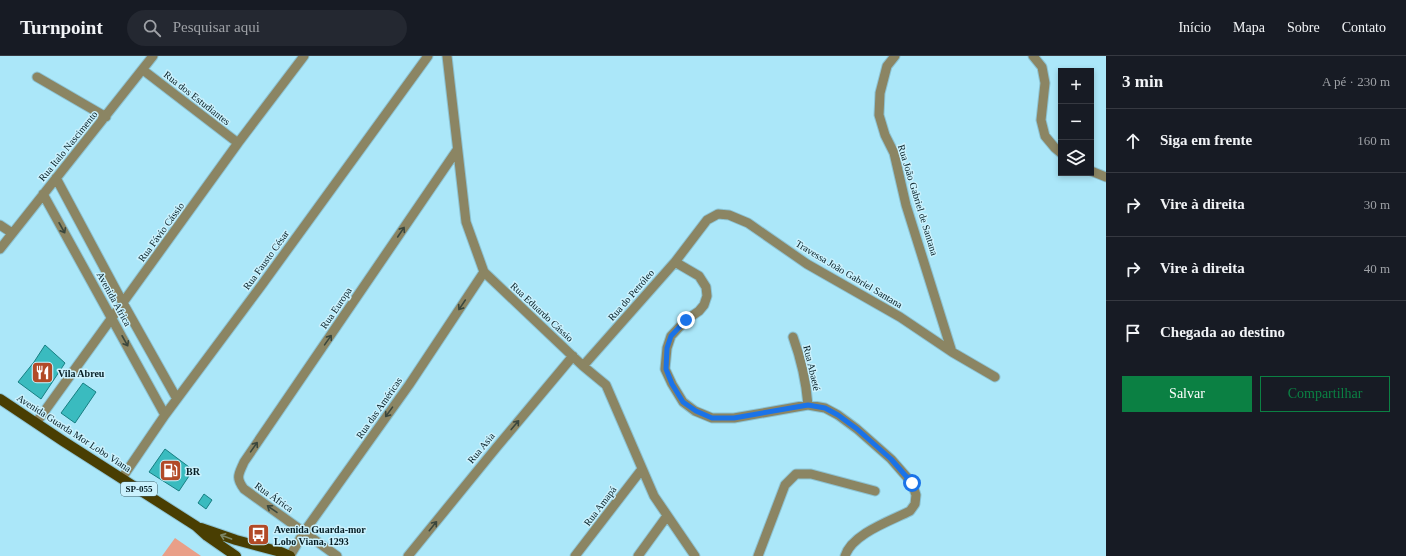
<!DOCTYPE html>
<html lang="pt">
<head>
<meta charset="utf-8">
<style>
	:root { --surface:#171b24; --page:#242831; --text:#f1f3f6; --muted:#9ea1a6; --line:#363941; --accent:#0b8043 }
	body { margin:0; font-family:Georgia,serif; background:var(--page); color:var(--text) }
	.controls { position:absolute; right:12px; top:12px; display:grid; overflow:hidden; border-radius:0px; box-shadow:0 2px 6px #0003 }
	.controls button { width:36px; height:36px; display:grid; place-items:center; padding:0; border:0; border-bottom:1px solid var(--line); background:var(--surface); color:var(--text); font:20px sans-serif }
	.stop { position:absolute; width:12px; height:12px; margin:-9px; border:3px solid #1a73e8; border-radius:50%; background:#fff }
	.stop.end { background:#1a73e8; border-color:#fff; box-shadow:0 1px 4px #0008 }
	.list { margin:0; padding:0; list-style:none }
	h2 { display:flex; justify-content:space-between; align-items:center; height:52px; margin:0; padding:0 16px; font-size:17px }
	h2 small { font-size:13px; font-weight:400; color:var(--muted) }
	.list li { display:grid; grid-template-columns:26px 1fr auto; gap:12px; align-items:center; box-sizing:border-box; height:64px; padding:0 16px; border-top:1px solid var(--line) }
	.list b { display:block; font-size:15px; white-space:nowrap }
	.list em { font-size:13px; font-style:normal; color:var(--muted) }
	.actions { display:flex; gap:8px; padding:12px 16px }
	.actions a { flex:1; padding:9px 0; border:1px solid var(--accent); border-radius:0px; text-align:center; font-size:14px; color:var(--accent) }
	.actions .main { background:var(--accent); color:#fff }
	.icon { flex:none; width:22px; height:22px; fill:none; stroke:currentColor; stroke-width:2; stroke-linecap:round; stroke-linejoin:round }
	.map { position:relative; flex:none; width:1106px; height:500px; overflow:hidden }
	header { display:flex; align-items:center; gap:24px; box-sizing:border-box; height:56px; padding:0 20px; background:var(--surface); border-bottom:1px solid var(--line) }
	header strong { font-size:19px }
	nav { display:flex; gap:22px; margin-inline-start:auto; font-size:14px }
	.search { width:280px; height:36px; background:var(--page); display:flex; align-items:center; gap:10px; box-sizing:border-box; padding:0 14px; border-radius:22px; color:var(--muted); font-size:15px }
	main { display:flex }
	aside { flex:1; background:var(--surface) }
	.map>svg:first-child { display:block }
</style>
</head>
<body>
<header>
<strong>Turnpoint</strong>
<div class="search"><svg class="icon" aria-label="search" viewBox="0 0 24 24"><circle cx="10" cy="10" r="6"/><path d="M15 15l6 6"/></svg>Pesquisar aqui</div>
<nav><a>Início</a><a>Mapa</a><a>Sobre</a><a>Contato</a></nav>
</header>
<main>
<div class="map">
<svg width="1106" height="500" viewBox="0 0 1106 500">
	<rect width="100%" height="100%" fill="#abe7f9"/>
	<path fill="#e99f88" d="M175,482l26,18h-39z"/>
	<path fill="#3abbbf" stroke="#177f82" d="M45,289l20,18 -24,36 -23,-17 16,-20z
		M83,327l13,9 -21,31 -14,-10z
		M165,393l28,21 -14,21 -30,-19z
		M204,438l8,6 -6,9 -8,-6z"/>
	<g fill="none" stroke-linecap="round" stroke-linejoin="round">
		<defs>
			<path id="street" d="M447,0l19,166 18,50 99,94 23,19 48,111 41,60
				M895,0l-8,10 -7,27 -1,22 6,20 9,18 12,52 46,147
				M1033,0l9,11 3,16 -4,37 4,16 10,12 6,5
				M143,14l95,73
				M37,21l69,40
				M1091,115l15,6
				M56,122l67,125 54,96
				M43,138l122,221
				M0,169l12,8
				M0,193l153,-193
				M675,206l24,14 7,11 1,9 -3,9 -5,6 -13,9 -15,16 -4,12 -2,21 7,15 11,18 12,9 17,7h22l74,-13 17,3 13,7 19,14 34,30 21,24 4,12 -1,9 -5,7c-20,10 -58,23 -65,45
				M793,281c8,22 13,44 15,68
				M583,310l92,-104 32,-42 11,-6 11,1 19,8 59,41 93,53 52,35 43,25
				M36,367l202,-280 66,-87
				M122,422l43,-63 96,-129 167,-230
				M290,500l14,-24 105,-147 75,-113
				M337,500l-93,-67c-9,-12 -5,-15 0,-27l213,-312
				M408,500l88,-108 77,-92
				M575,500l67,-87
				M638,500l29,-40
				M758,500l27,-71 11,-11h15l64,17"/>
			<path id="primary" d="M0,343l63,42 133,85 11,10 29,20
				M201,472l35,12 45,12 9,4"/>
		</defs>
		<use href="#street" stroke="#8dc3d3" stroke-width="11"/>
		<use href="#primary" stroke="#8dc3d3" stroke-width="12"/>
		<use href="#street" stroke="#8b8563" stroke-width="9"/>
		<use href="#primary" stroke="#493e02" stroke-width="10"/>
	</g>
	<defs><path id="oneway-shaft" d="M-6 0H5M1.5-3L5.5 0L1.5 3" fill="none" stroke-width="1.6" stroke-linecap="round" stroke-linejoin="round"/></defs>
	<g stroke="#3b473d">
		<use href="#oneway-shaft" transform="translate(62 172) rotate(61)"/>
		<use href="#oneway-shaft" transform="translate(401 176) rotate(-56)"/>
		<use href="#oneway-shaft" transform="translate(462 249) rotate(124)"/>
		<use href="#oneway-shaft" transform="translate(328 284) rotate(-55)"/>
		<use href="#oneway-shaft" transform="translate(125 285) rotate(61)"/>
		<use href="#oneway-shaft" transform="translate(389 356) rotate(126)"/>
		<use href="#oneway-shaft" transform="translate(515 369) rotate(-50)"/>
		<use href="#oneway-shaft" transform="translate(254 391) rotate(-55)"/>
		<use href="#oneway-shaft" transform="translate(272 453) rotate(-145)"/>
		<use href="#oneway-shaft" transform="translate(433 470) rotate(-51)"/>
	</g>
	<use stroke="#7d8666" href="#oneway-shaft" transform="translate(226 481) rotate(-160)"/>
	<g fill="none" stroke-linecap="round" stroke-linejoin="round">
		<path stroke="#1a73e8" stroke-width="5" d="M686,264l-15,16 -4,12 -1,21 6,15 11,18 13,9 16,7h22l74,-13 17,3 13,7 19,14 34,30 21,24"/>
	</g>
	<defs>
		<symbol id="restaurant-square" viewBox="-11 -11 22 22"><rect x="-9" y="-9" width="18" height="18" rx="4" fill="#b24a27" stroke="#caf1fd"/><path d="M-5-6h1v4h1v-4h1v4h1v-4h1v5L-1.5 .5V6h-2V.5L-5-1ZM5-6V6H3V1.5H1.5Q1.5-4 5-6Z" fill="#fff"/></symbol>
		<symbol id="fuel-square" viewBox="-11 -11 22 22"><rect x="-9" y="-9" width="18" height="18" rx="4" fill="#b24a27" stroke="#caf1fd"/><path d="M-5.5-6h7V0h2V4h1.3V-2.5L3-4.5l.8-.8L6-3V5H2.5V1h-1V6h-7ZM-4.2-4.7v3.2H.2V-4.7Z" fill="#fff"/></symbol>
		<symbol id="bus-square" viewBox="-11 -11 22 22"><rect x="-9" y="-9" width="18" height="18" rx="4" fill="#b24a27" stroke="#caf1fd"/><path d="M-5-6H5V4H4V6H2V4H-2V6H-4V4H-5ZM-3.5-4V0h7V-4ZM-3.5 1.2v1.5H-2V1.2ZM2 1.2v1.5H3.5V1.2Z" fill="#fff"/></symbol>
	</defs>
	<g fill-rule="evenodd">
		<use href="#restaurant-square" x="30" y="304" width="25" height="25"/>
		<use href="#fuel-square" x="158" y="402" width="25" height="25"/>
		<use href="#bus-square" x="246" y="466" width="25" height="25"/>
	</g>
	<g text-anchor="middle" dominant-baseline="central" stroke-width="3" stroke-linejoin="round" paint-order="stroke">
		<rect fill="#caf1fd" stroke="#405d65" stroke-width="1" x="121" y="426" width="36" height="14" rx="3"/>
		<g font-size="9" font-weight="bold" fill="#051d24">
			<text x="139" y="433">SP-055</text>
		</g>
		<g font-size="10" fill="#051d24" stroke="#caf1fd">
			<text transform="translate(197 42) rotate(38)">Rua dos Estudiantes</text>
			<text transform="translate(68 90) rotate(-51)">Rua Italo Nascimento</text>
			<text transform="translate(918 144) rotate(73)">Rua João Gabriel de Santana</text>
			<text transform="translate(161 176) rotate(-54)">Rua Fávio Cássio</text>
			<text transform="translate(266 204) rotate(-54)">Rua Fausto César</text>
			<text transform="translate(849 218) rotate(31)">Travessa João Gabriel Santana</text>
			<text transform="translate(631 239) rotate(-49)">Rua do Petróleo</text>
			<text transform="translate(114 243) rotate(61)">Avenida Africa</text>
			<text transform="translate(336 252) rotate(-56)">Rua Europa</text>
			<text transform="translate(542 256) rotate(43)">Rua Eduardo Cássio</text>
			<text transform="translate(812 312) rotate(77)">Rua Abaeté</text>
			<text transform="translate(379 352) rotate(-55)">Rua das Américas</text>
			<text transform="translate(74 377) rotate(33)">Avenida Guarda Mor Lobo Viana</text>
			<text transform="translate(481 392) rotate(-51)">Rua Asia</text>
			<text transform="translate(274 441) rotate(35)">Rua África</text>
			<text transform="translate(600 450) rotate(-53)">Rua Amapá</text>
		</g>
		<g font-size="10" font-weight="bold" fill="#051d24" stroke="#caf1fd" text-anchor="start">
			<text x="58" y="317">Vila Abreu</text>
			<text x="186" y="415">BR</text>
			<text x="274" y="473">Avenida Guarda-mor<tspan x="274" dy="12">Lobo Viana, 1293</tspan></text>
		</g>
	</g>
</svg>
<div class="controls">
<button>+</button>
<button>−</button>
<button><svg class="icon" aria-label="layers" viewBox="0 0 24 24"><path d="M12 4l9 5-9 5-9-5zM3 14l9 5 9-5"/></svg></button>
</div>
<div class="stop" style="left:912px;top:427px"></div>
<div class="stop end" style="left:686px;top:264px"></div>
</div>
<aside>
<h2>3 min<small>A pé · 230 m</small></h2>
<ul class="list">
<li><svg class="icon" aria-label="ahead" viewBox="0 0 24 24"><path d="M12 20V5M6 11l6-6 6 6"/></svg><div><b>Siga em frente</b></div><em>160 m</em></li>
<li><svg class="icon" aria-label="right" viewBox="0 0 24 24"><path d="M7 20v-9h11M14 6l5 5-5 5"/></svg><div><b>Vire à direita</b></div><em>30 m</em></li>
<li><svg class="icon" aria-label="right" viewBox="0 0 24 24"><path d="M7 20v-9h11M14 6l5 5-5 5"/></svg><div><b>Vire à direita</b></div><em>40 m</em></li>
<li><svg class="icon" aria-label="arrive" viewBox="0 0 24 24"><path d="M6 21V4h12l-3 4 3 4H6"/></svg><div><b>Chegada ao destino</b></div></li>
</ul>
<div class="actions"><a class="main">Salvar</a><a>Compartilhar</a></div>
</aside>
</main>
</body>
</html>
